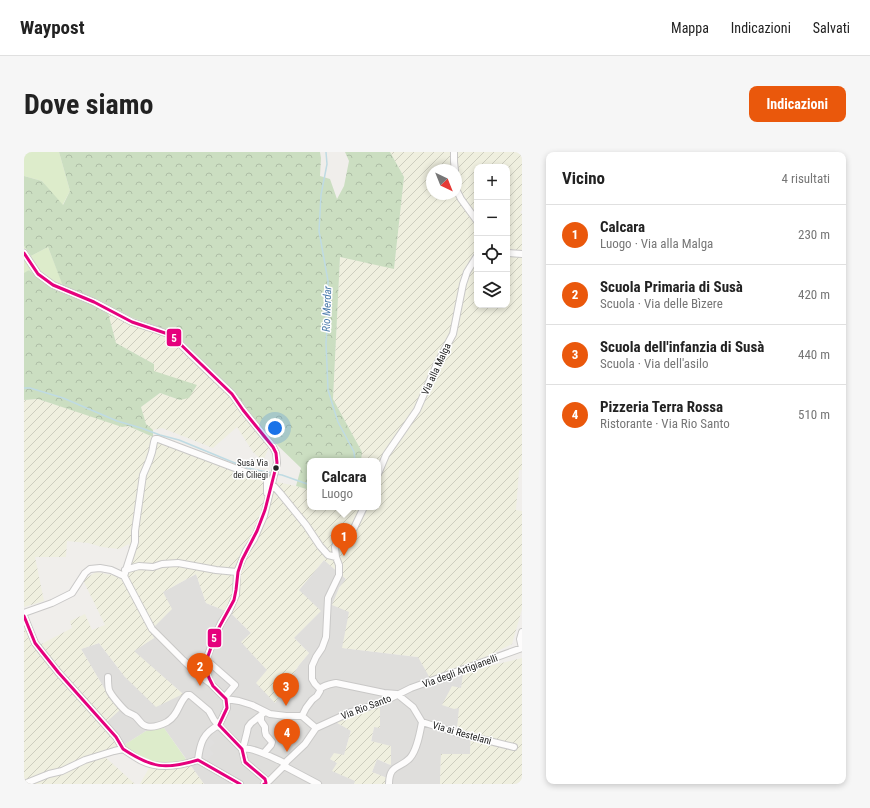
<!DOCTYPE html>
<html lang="it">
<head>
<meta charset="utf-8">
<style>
	:root { --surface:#fff; --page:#f6f6f6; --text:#222; --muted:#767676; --line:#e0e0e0; --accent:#ea580c }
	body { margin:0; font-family:"Roboto Condensed",sans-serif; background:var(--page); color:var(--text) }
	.controls { position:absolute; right:12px; top:12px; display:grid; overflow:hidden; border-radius:8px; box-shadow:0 2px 6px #0003 }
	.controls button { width:36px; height:36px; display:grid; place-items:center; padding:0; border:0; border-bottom:1px solid var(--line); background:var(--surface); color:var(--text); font:20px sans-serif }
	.compass { position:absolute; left:402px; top:12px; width:36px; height:36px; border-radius:50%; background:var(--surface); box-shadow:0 2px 6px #0003; rotate:137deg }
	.you { position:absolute; left:251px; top:276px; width:14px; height:14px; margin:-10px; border:3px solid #fff; border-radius:50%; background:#1a73e8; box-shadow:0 0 0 6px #1a73e833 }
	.badge { display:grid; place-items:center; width:26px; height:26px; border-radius:50%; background:var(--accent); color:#fff; font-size:13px; font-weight:700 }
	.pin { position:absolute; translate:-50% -33px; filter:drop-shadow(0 1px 2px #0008) }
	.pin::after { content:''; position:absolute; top:21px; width:14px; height:12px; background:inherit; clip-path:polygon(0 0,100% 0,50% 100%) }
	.popup { position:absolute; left:283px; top:306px; width:74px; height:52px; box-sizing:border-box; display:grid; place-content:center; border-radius:8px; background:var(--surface); filter:drop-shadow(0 1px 3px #0005); font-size:13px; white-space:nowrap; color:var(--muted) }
	.popup b { font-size:15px; color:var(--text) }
	.popup::after { content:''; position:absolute; left:50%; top:100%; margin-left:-8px; border:8px solid transparent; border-top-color:var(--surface) }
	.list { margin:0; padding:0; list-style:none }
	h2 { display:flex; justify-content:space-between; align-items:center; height:52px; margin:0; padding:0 16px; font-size:17px }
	h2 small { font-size:13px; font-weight:400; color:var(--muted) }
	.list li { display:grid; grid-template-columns:26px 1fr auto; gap:12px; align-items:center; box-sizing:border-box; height:60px; padding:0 16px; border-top:1px solid var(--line) }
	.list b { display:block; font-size:15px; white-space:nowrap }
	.list p { margin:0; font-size:13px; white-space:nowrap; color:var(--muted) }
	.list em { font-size:13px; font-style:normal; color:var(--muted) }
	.icon { flex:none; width:22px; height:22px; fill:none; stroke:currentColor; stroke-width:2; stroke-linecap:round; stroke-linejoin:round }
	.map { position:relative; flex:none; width:498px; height:632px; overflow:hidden; border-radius:8px }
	header { display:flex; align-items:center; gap:24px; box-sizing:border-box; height:56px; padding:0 20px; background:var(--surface); border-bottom:1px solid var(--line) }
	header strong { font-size:19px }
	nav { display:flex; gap:22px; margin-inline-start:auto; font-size:14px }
	.intro { display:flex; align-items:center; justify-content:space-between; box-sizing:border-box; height:96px; padding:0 24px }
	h1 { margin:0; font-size:28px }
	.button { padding:10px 18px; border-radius:8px; background:var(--accent); color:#fff; font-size:14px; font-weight:700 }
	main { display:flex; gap:24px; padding:0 24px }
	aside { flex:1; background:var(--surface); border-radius:8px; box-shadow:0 2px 6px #0003 }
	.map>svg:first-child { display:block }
</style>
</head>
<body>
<header>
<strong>Waypost</strong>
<nav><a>Mappa</a><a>Indicazioni</a><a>Salvati</a></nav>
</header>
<div class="intro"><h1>Dove siamo</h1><a class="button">Indicazioni</a></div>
<main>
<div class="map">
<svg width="498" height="632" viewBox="0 0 498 632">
	<defs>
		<pattern id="farmland-furrows" width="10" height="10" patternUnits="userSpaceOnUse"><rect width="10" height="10" fill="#efefdf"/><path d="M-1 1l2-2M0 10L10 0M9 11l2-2" fill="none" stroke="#cdcdbf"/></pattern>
		<pattern id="forest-crowns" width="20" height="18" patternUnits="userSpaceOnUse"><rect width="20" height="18" fill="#cbdec1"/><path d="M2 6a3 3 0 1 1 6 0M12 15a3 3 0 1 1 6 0" fill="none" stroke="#aebea6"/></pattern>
	</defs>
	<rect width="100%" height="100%" fill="#f0eeeb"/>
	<path fill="#dfdedc" d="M300,408l22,19 -7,9 11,24 -7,36 75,9 46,10 -7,63 14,3 -1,21h-29l-1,30h-53v-6l-15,-6 5,-13 13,6 -19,-23 3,-15h6v-20l-43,16 14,7 -7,26 -14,3 7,4 19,18 -2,3h-150l-40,-56 -18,3 -25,16 -18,-22 17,-16 -16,-21 -23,-39 18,-6 26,34 58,17 -50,-43 21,-13 -4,-7 13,-39 33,-18 10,29 25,10 20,20 -9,9 25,28 8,33 24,-38 10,-12 -15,-15 5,-48z"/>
	<path fill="url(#farmland-furrows)" fill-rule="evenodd" d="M366,0h132v58l-2,2 2,2v256h-3l-3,40 6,1v98l-10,35 -33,16 2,8 41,-10v126h-82l1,-30h29l1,-21 -14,-3 2,-22 -5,1 -12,-4 10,-19 9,2 3,-21 -33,13 -13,-23 -76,-9 7,-36 -17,-7 7,-17 7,-9 -22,-19 -25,30 22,21 -27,27 15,15 -10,12 -24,38 -19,-20 11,-13 -26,-28 10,-9 -20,-20 -25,-10 -10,-29 -33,18 9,17 -22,22 4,7 -20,13 49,43 -27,13 -31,-30 -26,-34 -18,6 23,39 17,21 -18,16 18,22 -17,9 31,28h-111v-157l10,21 38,-20 -2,-7 15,-7 7,16 13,-5 -22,-45 13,-8 31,6 2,-34 -10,5 -17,-2 -14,-4 -21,-2 -1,16h-31l9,44 -20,6v-207l14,-1 34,11 56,16 77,34 38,15 53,11 14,4v17h24v1l25,1 1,-2h18v-46h-17l1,-9 -29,-53 7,-142 54,11 10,-91zM453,15h30v138h-30zM408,18h24v24h-24z
		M82,153l27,13 40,14 62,63 37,45 -9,21 -10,-9 -16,-25 -24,21 -51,-20 -9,2 -7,-6 -5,-17 19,-14 20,7 -27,-29 1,-7 -38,-21z
		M356,555v21l-6,-1 -3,14 20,5v19l-14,-6 -5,13 15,6v6h-33l1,-3 -23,-10 5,-8 -7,-4 4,-6 10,2 7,-24 -15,-9z
		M166,613l14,19h-64l9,-16 17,2 20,-3z"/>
	<path fill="#ddeccb" d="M0,0h35l11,39 -8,15 -20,-25 -18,-5z
		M0,94l7,10 17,-9 19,48c-14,-3 -28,-16 -38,-25l-5,4z
		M140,576l26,37 -4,2 -20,3 -17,-2 -28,-21 25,-16z"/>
	<path fill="url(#forest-crowns)" d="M35,0h261l1,6 -1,18 10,3 7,20 7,-13 5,-25 -4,-9h45l14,25 -10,92 -54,-12 -7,142 29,53 -1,9h-51v29l-14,-4 5,-18 -29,-28 -37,-45 -62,-63 -40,-14 -27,-13 10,38 38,21v7l43,14 -8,13 -9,2 -20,-7 -19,14 5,17 7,6v7l-25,-11 -6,1 -84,-28 -14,1v-127l5,-3c10,9 25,22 37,24l-18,-47 -17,9 -7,-10v-70l18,5 21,24 7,-14z"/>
	<path fill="#e0dfde" d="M184,584l7,7 -6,5 5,6 -9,8 -4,-4v-3l4,-14z"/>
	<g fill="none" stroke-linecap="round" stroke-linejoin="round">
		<path stroke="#bfdbe3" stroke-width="1.5" d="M302,0l1,12 -6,31 -2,36 9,50v34l-2,28 2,47 10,32 16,30 1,9
			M0,236h6l33,10 54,23 24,7 19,7 19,5 68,28 25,5
			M252,322l6,1 28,10"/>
		<defs>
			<path id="minor" d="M430,0v10l1,8
				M432,28v9l5,10 16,22
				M0,101l14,21 15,11 41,17 38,20 25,8 11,4 6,4 14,14 44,42 11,16 30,37 3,6 1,10 -13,53 -10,23 -8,12 -9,21 -1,23 -7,16 -8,12 -5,11 -10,26v10l4,13 16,16 13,2 13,4 18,9 16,2h16
				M483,101l15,1
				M354,322l8,-19 31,-45 20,-46 16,-30 10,-50 4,-12 10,-16
				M248,332l8,9 26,32 14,21 8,9 8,2
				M101,418l14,-4 14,1 9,-3 16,-1 38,7 21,2
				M100,424l11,-34v-11l8,-56 6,-14 3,-9 2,-10 1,-3h3l90,34 18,3 1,3v14
				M0,461l28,-10 20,-10 13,-20 5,-4 10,-1 11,2 13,6 28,53 31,31 16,15 11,8
				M0,464l11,27 23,29 58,65 7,12
				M182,513l5,-1 24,21 -10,12
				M84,525c0,4 0,9 1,13 2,5 13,18 18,22 2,1 5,2 8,4 4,3 6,9 11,10 6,2 15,-1 21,-4 12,-7 11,-19 20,-27h3l19,16 5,9 7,8 21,21 3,13 20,17 1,4
				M296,537c4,-4 11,-5 16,-6l48,10 13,1 16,13 9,15 35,11 57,14
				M237,563v6l4,6v4l1,4 6,7 -1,3 -7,8
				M195,573l8,-17 -1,-9
				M292,576l-14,-12 4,-8 6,-8 5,-4 3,-5v-2l-5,-5 -3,-5v-13l4,-9 6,-9 4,-11 2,-39 11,-23v-10l-3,-8 -1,-10 1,-3 4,-5 14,-11 10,-21
				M99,597c6,4 13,9 19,12 18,9 38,5 56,-1l42,24
				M218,597c10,-3 33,10 43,14
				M218,597l2,-5 3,-12 1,-5 3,-4 14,-11
				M174,608c2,-17 5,-27 21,-35
				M260,614l34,18
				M0,632l25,-10 13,-3 23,-11 29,-9 9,-2
				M240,632l5,-3 15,-15 3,-5 18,-17 11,-16 35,-16 30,-9 30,-15 111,-40 -2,-9 2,-7
				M365,632c0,-20 11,-15 21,-26 7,-8 10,-25 12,-36"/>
		</defs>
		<use href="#minor" stroke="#c9c8c7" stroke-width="8"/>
		<use href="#minor" stroke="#fdfcfc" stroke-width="6"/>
		<defs>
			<path id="bus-1" d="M0,101l14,21 15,11 41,17 38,20 36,12 6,4 58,56 11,16 30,37 3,6 1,10 -12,47 -8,21 -15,29 -4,12 -2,18 -2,10 -18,33 -9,26 -1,10 3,9 4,8 13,13 1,9 -8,17 23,24 3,13 20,17 1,4 -2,1
				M0,464l11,27 23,29 58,65 7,12
				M99,597c29,19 42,21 75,11l42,24"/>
		</defs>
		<use href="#bus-1" stroke="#fff" stroke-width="6"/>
		<use href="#bus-1" stroke="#e5007d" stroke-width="3"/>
	</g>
	<circle fill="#222" stroke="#fff" stroke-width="1.5" cx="252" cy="316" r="3.5"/>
	<g text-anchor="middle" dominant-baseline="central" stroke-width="3" stroke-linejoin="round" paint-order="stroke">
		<g font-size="9" fill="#222" stroke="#fff" text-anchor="end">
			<text x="244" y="311">Susà Via<tspan x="244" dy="12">dei Ciliegi</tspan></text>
		</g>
		<g font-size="10" fill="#222" stroke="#fff">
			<text transform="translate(412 217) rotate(-65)">Via alla Malga</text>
			<text transform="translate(436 519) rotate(-20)">Via degli Artigianelli</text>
			<text transform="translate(342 555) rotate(-21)">Via Rio Santo</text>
			<text transform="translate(438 581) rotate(16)">Via ai Restelani</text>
		</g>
		<g font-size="11" font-style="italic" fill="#4a7aab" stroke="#fff">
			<text transform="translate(303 157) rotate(-88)">Rio Merdar</text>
		</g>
	</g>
	<g stroke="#fff" stroke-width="1.5">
		<rect x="142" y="176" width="16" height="19" rx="4" fill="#e5007d"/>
		<rect x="183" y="476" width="15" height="20" rx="4" fill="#e5007d"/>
	</g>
	<g font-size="11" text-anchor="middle" font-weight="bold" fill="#fff">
		<text x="150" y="190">5</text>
		<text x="190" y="490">5</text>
	</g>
</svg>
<div class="controls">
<button>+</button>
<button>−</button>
<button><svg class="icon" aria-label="locate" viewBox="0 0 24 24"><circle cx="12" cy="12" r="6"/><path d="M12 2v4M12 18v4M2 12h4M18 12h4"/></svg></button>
<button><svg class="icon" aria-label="layers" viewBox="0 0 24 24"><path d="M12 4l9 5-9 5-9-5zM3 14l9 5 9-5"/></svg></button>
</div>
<svg class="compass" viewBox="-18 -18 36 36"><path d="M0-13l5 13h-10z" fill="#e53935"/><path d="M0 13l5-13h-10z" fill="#767676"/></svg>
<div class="you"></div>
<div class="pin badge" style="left:320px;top:404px">1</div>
<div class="popup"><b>Calcara</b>Luogo</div>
<div class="pin badge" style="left:176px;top:534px">2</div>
<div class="pin badge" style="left:262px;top:554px">3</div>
<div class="pin badge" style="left:263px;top:600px">4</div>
</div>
<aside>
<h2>Vicino<small>4 risultati</small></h2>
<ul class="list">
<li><span class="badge">1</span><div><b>Calcara</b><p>Luogo · Via alla Malga</p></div><em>230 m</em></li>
<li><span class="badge">2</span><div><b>Scuola Primaria di Susà</b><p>Scuola · Via delle Bìzere</p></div><em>420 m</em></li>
<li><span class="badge">3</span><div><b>Scuola dell'infanzia di Susà</b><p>Scuola · Via dell'asilo</p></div><em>440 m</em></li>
<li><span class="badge">4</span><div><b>Pizzeria Terra Rossa</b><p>Ristorante · Via Rio Santo</p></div><em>510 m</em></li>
</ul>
</aside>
</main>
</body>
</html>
